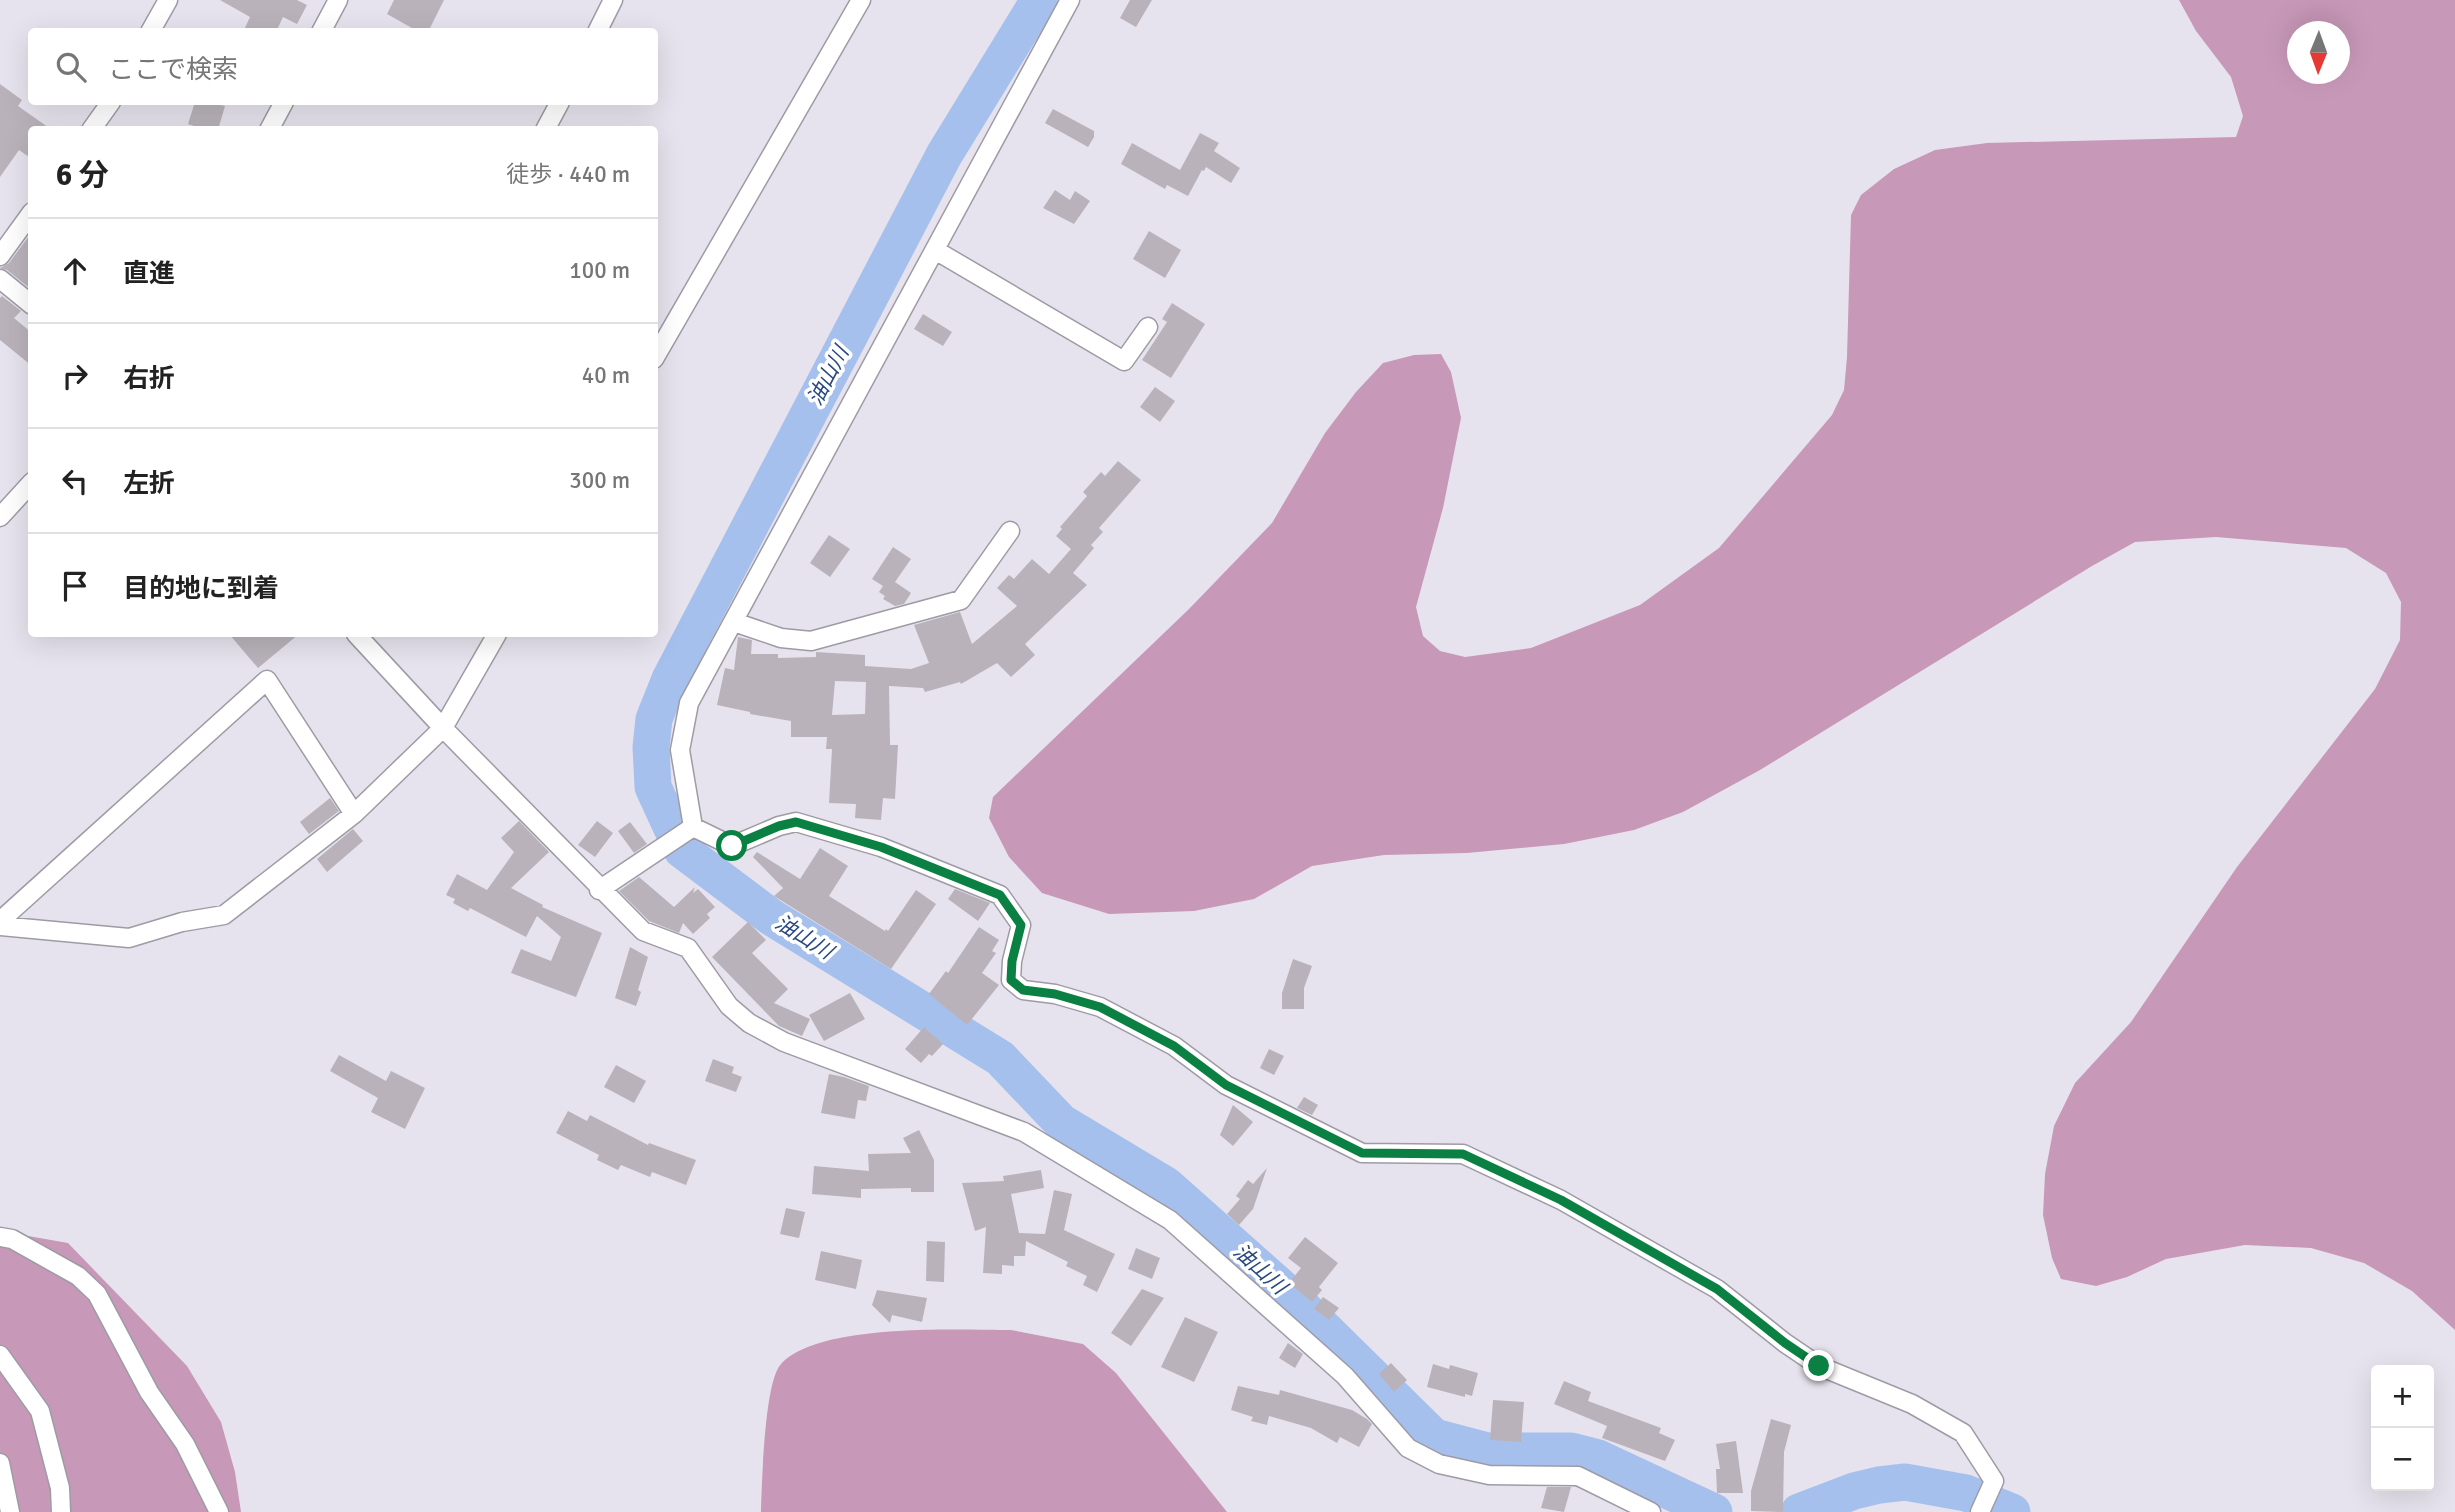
<!DOCTYPE html>
<html lang="ja">
<head>
<meta charset="utf-8">
<style>
	:root { --surface:#fff; --page:#f6f6f6; --text:#222; --muted:#767676; --line:#e0e0e0 }
	body { margin:0; font-family:Signika,"Noto Sans JP",sans-serif; background:var(--page); color:var(--text) }
	.controls { position:absolute; right:21px; bottom:21px; display:grid; overflow:hidden; border-radius:7px; box-shadow:0 7px 28px #0002 }
	.controls button { width:63px; height:63px; display:grid; place-items:center; padding:0; border:0; border-bottom:2px solid var(--line); background:var(--surface); color:var(--text); font:35px sans-serif }
	.compass { position:absolute; left:2287px; top:21px; width:63px; height:63px; border-radius:50%; background:var(--surface); box-shadow:0 7px 28px #0002; rotate:181deg }
	.stop { position:absolute; width:21px; height:21px; margin:-16px; border:5px solid #0b8043; border-radius:50%; background:#fff }
	.stop.end { background:#0b8043; border-color:#fff; box-shadow:0 2px 7px #0008 }
	.list { margin:0; padding:0; list-style:none }
	h2 { display:flex; justify-content:space-between; align-items:center; height:91px; margin:0; padding:0 28px; font-size:30px }
	h2 small { font-size:23px; font-weight:400; color:var(--muted) }
	.list li { display:grid; grid-template-columns:46px 1fr auto; gap:21px; align-items:center; box-sizing:border-box; height:105px; padding:0 28px; border-top:2px solid var(--line) }
	.list b { display:block; font-size:26px; white-space:nowrap }
	.list em { font-size:23px; font-style:normal; color:var(--muted) }
	.icon { flex:none; width:38px; height:38px; fill:none; stroke:currentColor; stroke-width:2; stroke-linecap:round; stroke-linejoin:round }
	.map { position:relative; flex:none; width:2455px; height:1512px; overflow:hidden }
	.search { position:absolute; background:var(--surface); box-shadow:0 7px 28px #0002; left:28px; top:28px; width:630px; height:77px; display:flex; align-items:center; gap:18px; box-sizing:border-box; padding:0 24px; border-radius:7px; color:var(--muted); font-size:26px }
	.panel { position:absolute; background:var(--surface); box-shadow:0 7px 28px #0002; left:28px; top:126px; width:630px; height:511px; border-radius:7px }
	.map>svg:first-child { display:block }
</style>
</head>
<body>
<div class="map">
<svg width="2455" height="1512" viewBox="0 0 2455 1512">
	<rect width="100%" height="100%" fill="#e7e3ee"/>
	<path fill="#c898b8" fill-rule="evenodd" d="M2179,0h276v1330l-43,-39 -48,-28 -53,-15 -66,-3 -79,14 -39,18 -31,9 -35,-7 -9,-21 -9,-43 2,-41 9,-48 21,-43 56,-61 106,-155 138,-178 25,-49 1,-38 -15,-29 -40,-25 -130,-11 -81,5 -43,24 -332,204 -77,42 -49,18 -70,14 -97,9 -83,2 -72,11 -58,33 -60,12 -85,3 -67,-21 -33,-36 -20,-39 4,-21 196,-188 83,-86 53,-90 31,-41 27,-29 31,-8 27,-1 10,18 10,46 -18,90 -27,99 7,29 17,15 25,6 66,-9 109,-43 79,-57 113,-133 12,-25 3,-33 4,-142 10,-20 33,-26 41,-19 52,-7 249,-6 7,-21 -12,-39 -35,-46zM2298,32h42v42h-42z
		M17,1234l51,9 119,123 34,56 14,50 6,40h-241v-270z
		M1011,1330l72,14 33,29 111,139h-466c1,-27 3,-130 20,-148 38,-41 175,-34 230,-34z"/>
	<g fill="none" stroke-linecap="round" stroke-linejoin="round">
		<path stroke="#a6c0ee" stroke-width="37" d="M1039,0l-95,155 -274,524 -16,40 -3,28 2,40 29,63 89,67 229,141 61,64 105,63 126,112 142,140 53,14h84l27,7 116,54
			M1799,1512l55,-21 25,-6 26,-3 61,11 46,19"/>
	</g>
	<path fill="#b9b2ba" fill-rule="evenodd" d="M220,0h77l10,5 -10,19 -14,-7 -7,15h-33l7,-15z
		M394,0h50l-16,32h-9l-32,-18z
		M1130,0h22l-16,27 -16,-9z
		M0,84l22,16 -4,6 34,24h-20v29l-13,-9 -19,27z
		M195,102h14l16,4 -7,24h-12l-18,-6z
		M1053,109l41,22v6l-6,10 -43,-24z
		M1200,133l19,10 -5,8 26,17 -9,15 -25,-16 -2,4 -2,-1 -14,26 -21,-11 -2,4 -44,-25 11,-21 48,27z
		M1055,190l15,10 5,-9 15,10 -16,23 -31,-16z
		M1149,231l32,19 -16,28 -32,-19z
		M32,232v58l-25,-20 -7,-2 9,-5z
		M2,296l19,15 -7,7 18,15v33l-32,-26v-42z
		M1172,303l33,21 -34,54 -29,-18 25,-38 -5,-3z
		M923,314l29,18 -9,14 -29,-17z
		M1155,387l20,14 -15,21 -20,-15z
		M1118,461l23,19 -42,48 4,4 -12,13 3,3 -21,25 14,12 -62,59 10,11 -24,22 -14,-14 -36,21 -1,-2 -35,10 -2,-4 -34,-2 1,59h8l-3,54 -12,-1 -2,22 -26,-2 1,-14 -27,-1 3,-54h-6l1,-12h-36v-16l-41,-7v-2l-33,-7 8,-37 9,2 4,-33 14,3 -1,14h27v4l38,-1v-5l49,3v11l46,3 18,-6 -15,-38 46,-13 12,32 45,-38 -20,-18 12,-13 5,4 18,-20 17,15 22,-25 -15,-13 6,-7 -2,-2 27,-31 -4,-4 18,-20 4,4zM835,681l31,1 -1,32 -33,1z
		M829,535l21,14 -20,28 -20,-14z
		M893,547l18,12 -16,23 16,11 -7,11 -9,2 -12,-7 2,-3 -6,-4 4,-6 -11,-7z
		M229,634h70l-41,34z
		M330,798l9,13 -30,23 -9,-12z
		M519,821l30,31 -38,36 32,17 -1,2 60,26 -26,64 -65,-24 10,-24 30,12 10,-24 -24,-21 -11,21 -56,-29 -2,3 -15,-8 2,-4 -9,-4 11,-21 30,16 27,-38 -13,-14z
		M597,821l16,12 -18,24 -17,-12z
		M630,822l17,22 -13,9 -16,-22z
		M353,829l10,12 -36,31 -10,-13z
		M820,848l28,18 -19,30 56,35 1,-2 2,2 28,-41 20,14 -45,65 -117,-73 9,-8 -30,-31 4,-5 43,27z
		M639,877l35,30 21,-20 -2,6 5,-4 17,18 -8,7 3,4 -17,16 -10,-11 -4,10 -30,-12 -30,-30z
		M955,889l35,14 -12,18 -30,-22z
		M748,922l18,18 -14,13 36,36 -14,14 36,16 -8,17 -23,-10 -67,-69z
		M979,927l20,13 -7,11 4,2 -14,20 17,12 -32,40 -38,-31 17,-23 2,2z
		M630,947l18,10 -10,33 3,2 -5,14 -21,-8z
		M1293,959l19,7 -8,22v21h-22v-16z
		M850,993l15,26 -41,22 -15,-26z
		M924,1027l19,17 -11,12 -3,-2 -8,9 -16,-14z
		M1269,1049l15,7 -10,19 -14,-7z
		M339,1055l47,26 5,-10 34,17 -20,41 -34,-17 7,-14 -48,-27z
		M713,1059l21,8 -2,6 10,4 -6,15 -31,-11z
		M616,1065l30,16 -12,22 -30,-16z
		M829,1074l15,3 25,9 -3,15 -8,-1 -3,19 -34,-6z
		M1304,1097l14,8 -6,10 -15,-7z
		M1233,1105l20,17 -20,24 -13,-11z
		M568,1111l19,10 3,-6 58,30 1,-2 47,17 -10,25 -34,-13 -2,5 -29,-12 -3,5 -21,-10 2,-5 -43,-22z
		M919,1130l15,30v32h-23v-4l-50,1v9l-49,-4 2,-28 55,5 -1,-17 43,-1 -8,-15z
		M1267,1168l-14,41 -14,16 -12,-11 13,-15 -4,-3 12,-16 5,4z
		M1041,1170l3,18 -33,6 8,39 26,1 9,-44 18,4 -8,36 51,24 -18,38 -14,-7 4,-9 -21,-10 2,-4 -42,-21 -1,15h-11v10l-12,-1v9l-19,-1 3,-46 -11,4 -13,-48 42,-2 -1,-5z
		M786,1208l19,4 -6,26 -19,-4z
		M1305,1237l33,26 -19,24 3,3 -10,12 -23,-19 12,-15 -13,-10z
		M927,1241l18,1 -1,40 -18,-1z
		M1136,1248l24,10 -8,21 -24,-10z
		M821,1251l41,9 -6,29 -41,-9z
		M1142,1289l22,9 -33,48 -20,-13z
		M877,1290l50,8 -5,24 -30,-7 -2,8 -18,-18z
		M1323,1297l16,11 -10,12 -15,-11z
		M1185,1317l33,15 -24,50 -33,-15z
		M1288,1343l15,11 -8,14 -16,-10z
		M1391,1363l16,17 -13,12 -15,-18z
		M1433,1364l16,5 1,-4 28,8 -6,23 -7,-2v3l-38,-10z
		M1564,1381l27,11 -3,9 73,27 -2,5 16,7 -10,21 -63,-23 5,-12 -53,-22z
		M1238,1386l41,9 1,-5 72,20 15,9 5,5 -13,23 -19,-10 -3,6 -26,-15 -42,-12 -2,9 -16,-4 2,-4 -22,-7z
		M1493,1400l31,2 -3,40 -31,-2z
		M1771,1419l20,6 -7,27 -1,60 -32,-1v-20z
		M1736,1441l7,52h-26l-1,-24h4l-4,-25z
		M1547,1487h24l-7,25 -23,-4z"/>
	<g fill="none" stroke-linecap="round" stroke-linejoin="round">
		<defs>
			<path id="street" d="M150,32l18,-32
				M321,32l17,-32
				M597,32l16,-32
				M91,130l20,-28
				M269,130l15,-28
				M545,130l15,-28
				M935,250l189,111 24,-34
				M0,256l32,-44
				M0,279l32,26
				M654,359l207,-359
				M0,517l32,-35
				M734,622l47,16 30,3 150,-41 49,-69
				M356,634l87,94 200,203 45,17 41,58 20,17 35,19 240,90 146,88 175,156 63,72 31,16 50,11 89,1 73,36
				M693,827l39,19 47,-20 17,-4 85,25 119,48 21,30 -9,36 -1,19 12,10 32,4 45,13 74,39 52,39 136,68 101,1 98,46 156,89 68,54 34,23 93,38 51,29 31,48 -14,31
				M693,827l-13,-77 9,-47 381,-703
				M599,890l94,-63
				M0,921l267,-241 87,134
				M0,926l129,12 53,-16 42,-7 130,-101 89,-86 54,-94
				M0,1237l12,2 66,37 19,18 52,98 36,52 34,68
				M0,1355l40,56 20,77 1,24
				M0,1463l10,49"/>
		</defs>
		<use href="#street" stroke="#9e9ba5" stroke-width="21"/>
		<use href="#street" stroke="#fff" stroke-width="18"/>
	</g>
	<g fill="none" stroke-linecap="round" stroke-linejoin="round">
		<path stroke="#0b8043" stroke-width="9" d="M732,846l47,-20 17,-4 85,25 119,48 21,30 -9,36 -1,19 12,10 32,4 45,13 74,39 52,39 136,68 101,1 98,46 156,89 68,54 34,23"/>
	</g>
	<g text-anchor="middle" dominant-baseline="central" stroke-width="7" stroke-linejoin="round" paint-order="stroke">
		<g font-size="21" font-style="italic" fill="#2a4980" stroke="#fff">
			<text transform="translate(828 376) rotate(-62)">油山川</text>
			<text transform="translate(804 937) rotate(32)">油山川</text>
			<text transform="translate(1260 1269) rotate(42)">油山川</text>
		</g>
	</g>
</svg>
<div class="controls">
<button>+</button>
<button>−</button>
</div>
<svg class="compass" viewBox="-18 -18 36 36"><path d="M0-13l5 13h-10z" fill="#e53935"/><path d="M0 13l5-13h-10z" fill="#767676"/></svg>
<div class="stop" style="left:732px;top:846px"></div>
<div class="stop end" style="left:1819px;top:1366px"></div>
<div class="search"><svg class="icon" aria-label="search" viewBox="0 0 24 24"><circle cx="10" cy="10" r="6"/><path d="M15 15l6 6"/></svg>ここで検索</div>
<section class="panel">
<h2>6 分<small>徒歩 · 440 m</small></h2>
<ul class="list">
<li><svg class="icon" aria-label="ahead" viewBox="0 0 24 24"><path d="M12 20V5M6 11l6-6 6 6"/></svg><div><b>直進</b></div><em>100 m</em></li>
<li><svg class="icon" aria-label="right" viewBox="0 0 24 24"><path d="M7 20v-9h11M14 6l5 5-5 5"/></svg><div><b>右折</b></div><em>40 m</em></li>
<li><svg class="icon" aria-label="left" viewBox="0 0 24 24"><path d="M17 20v-9H6M10 6l-5 5 5 5"/></svg><div><b>左折</b></div><em>300 m</em></li>
<li><svg class="icon" aria-label="arrive" viewBox="0 0 24 24"><path d="M6 21V4h12l-3 4 3 4H6"/></svg><div><b>目的地に到着</b></div></li>
</ul>
</section>
</div>
</body>
</html>
